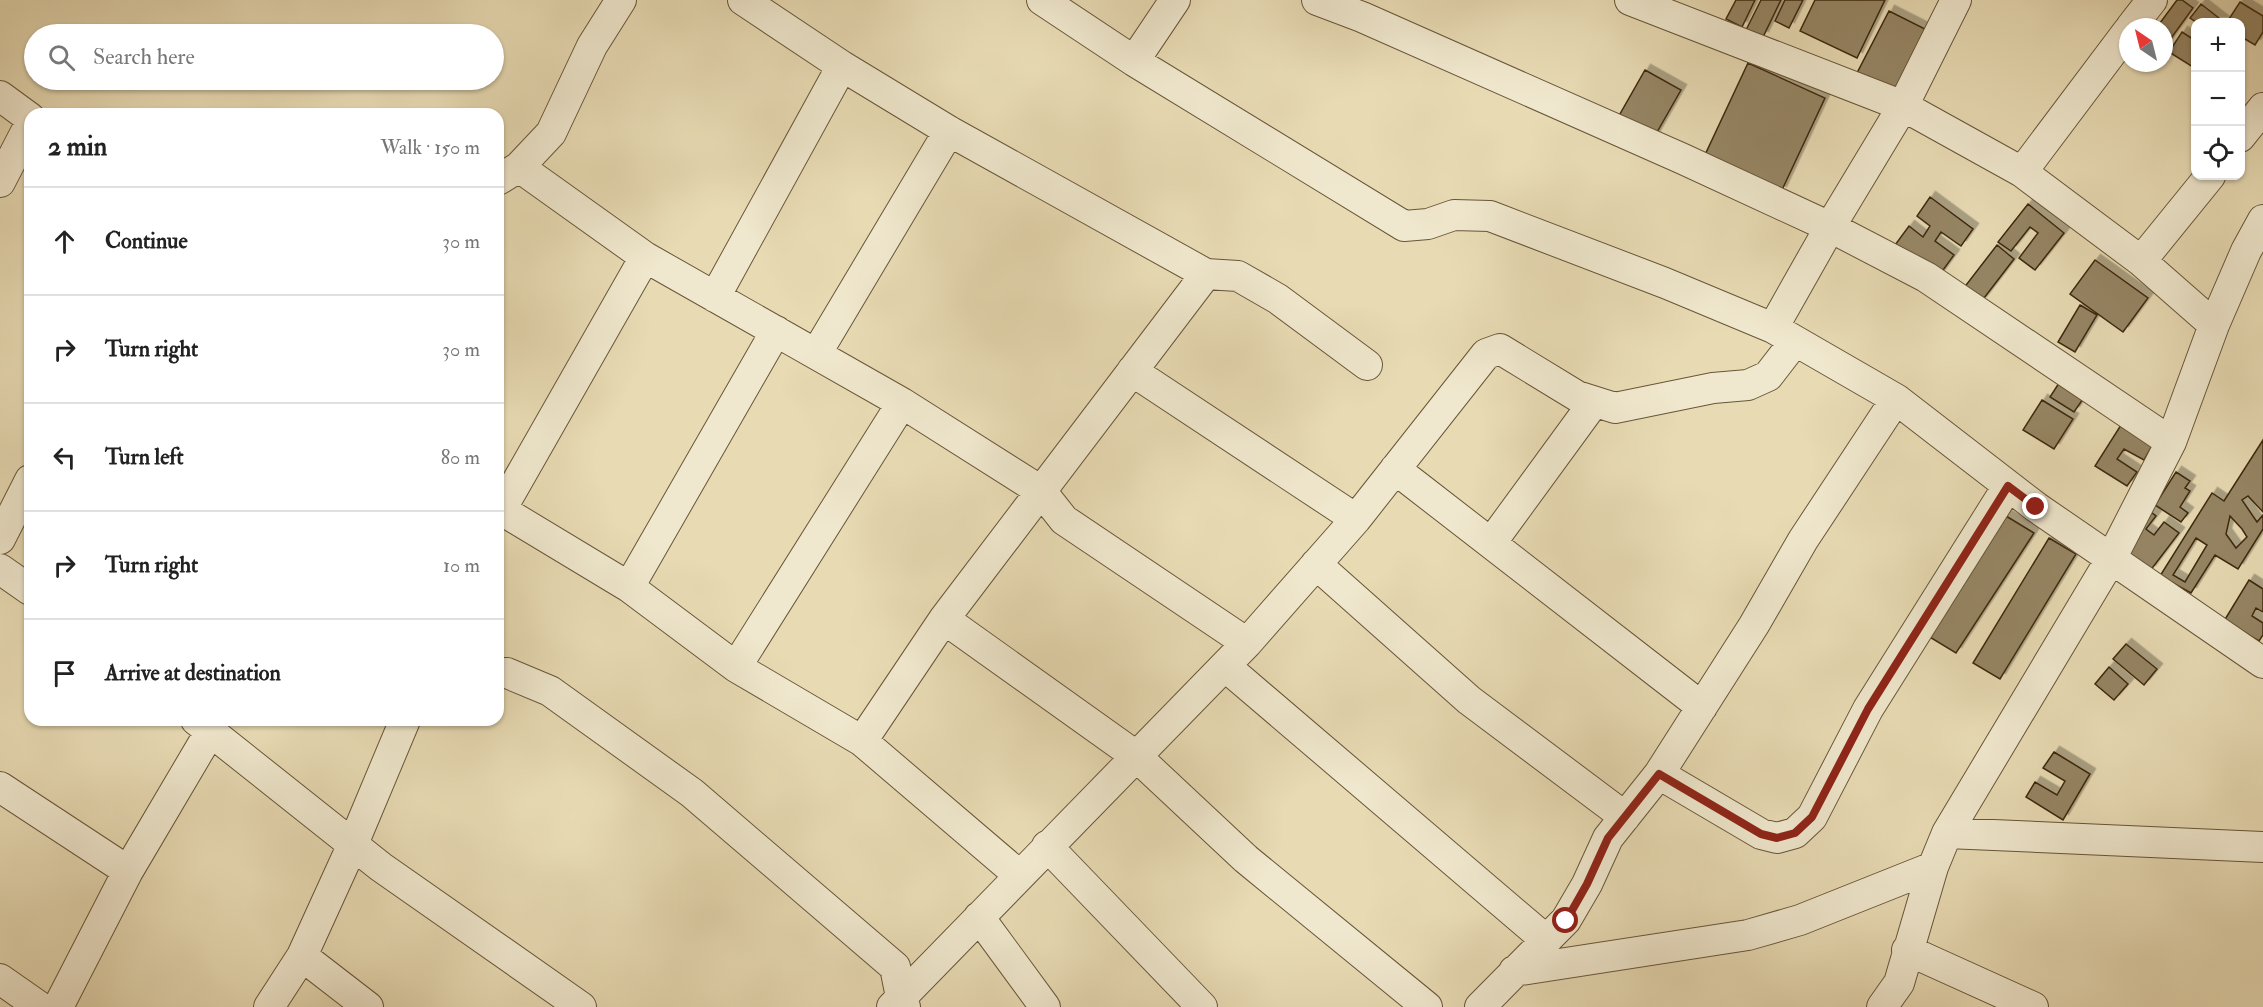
<!DOCTYPE html>
<html lang="en">
<head>
<meta charset="utf-8">
<style>
	:root { --surface:#fff; --page:#f2f2f2; --text:#222; --muted:#767676; --line:#e0e0e0 }
	body { margin:0; font-family:"IM FELL Double Pica",serif; background:var(--page); color:var(--text) }
	.controls { position:absolute; right:18px; top:18px; display:grid; overflow:hidden; border-radius:12px; box-shadow:0 2px 4px #0004 }
	.controls button { width:54px; height:54px; display:grid; place-items:center; padding:0; border:0; border-bottom:2px solid var(--line); background:var(--surface); color:var(--text); font:30px sans-serif }
	.compass { position:absolute; left:2119px; top:18px; width:54px; height:54px; border-radius:50%; background:var(--surface); box-shadow:0 2px 4px #0004; rotate:325deg }
	.stop { position:absolute; width:18px; height:18px; margin:-14px; border:4px solid #8f2418; border-radius:50%; background:#fff }
	.stop.end { background:#8f2418; border-color:#fff; box-shadow:0 2px 6px #0008 }
	.list { margin:0; padding:0; list-style:none }
	h2 { display:flex; justify-content:space-between; align-items:center; height:78px; margin:0; padding:0 24px; font-size:26px }
	h2 small { font-size:20px; font-weight:400; color:var(--muted) }
	.list li { display:grid; grid-template-columns:39px 1fr auto; gap:18px; align-items:center; box-sizing:border-box; height:108px; padding:0 24px; border-top:2px solid var(--line) }
	.list b { display:block; font-size:22px; white-space:nowrap }
	.list em { font-size:20px; font-style:normal; color:var(--muted) }
	.icon { flex:none; width:33px; height:33px; fill:none; stroke:currentColor; stroke-width:2; stroke-linecap:round; stroke-linejoin:round }
	.map { position:relative; flex:none; width:2263px; height:1007px; overflow:hidden }
	.search { position:absolute; background:var(--surface); box-shadow:0 2px 4px #0004; left:24px; top:24px; width:480px; height:66px; display:flex; align-items:center; gap:15px; box-sizing:border-box; padding:0 21px; border-radius:33px; color:var(--muted); font-size:22px }
	.panel { position:absolute; background:var(--surface); box-shadow:0 2px 4px #0004; left:24px; top:108px; width:480px; height:618px; border-radius:18px }
	.map>svg:first-child { display:block }
</style>
</head>
<body>
<div class="map">
<svg width="2263" height="1007" viewBox="0 0 2263 1007">
	<defs>
		<filter id="shadow"><feDropShadow dx="5.5" dy="-5.5" stdDeviation="0" flood-color="#0004"/></filter>
	</defs>
	<rect width="100%" height="100%" fill="#e8dbb4"/>
	<filter id="stains"><feTurbulence type="fractalNoise" baseFrequency=".00333" numOctaves="4"/><feColorMatrix values="0 0 0 0 .2 0 0 0 0 .09 0 0 0 0 .02 0 0 0 .5 -.17"/></filter>
	<radialGradient id="worn" r=".72"><stop offset=".6" stop-color="#630" stop-opacity="0"/><stop offset="1" stop-color="#630" stop-opacity=".3"/></radialGradient>
	<path fill="#968665" stroke="#3d290f" stroke-width="1.5" fill-rule="evenodd" filter="url(#shadow)" d="M1736,0h19l-13,27 -16,-8z
		M1761,0h20l-18,37 -17,-7z
		M1785,0h18l-14,28 -14,-7z
		M1815,0h70l-28,58 -57,-27z
		M2177,0h5l11,8 -29,40v-21h-7z
		M2240,2l23,14v16l-8,13 -15,-9v-14h-13z
		M2201,4l23,18h-28l-6,-4z
		M1889,11l38,19 -32,63 -38,-20z
		M2182,32l14,9v28l-27,-17z
		M1748,63l77,35 -44,94 -77,-35z
		M1645,70l36,20 -29,51 -36,-20z
		M1930,197l43,32 -12,17 -20,-14 -6,9 19,14 -16,22 -43,-32 14,-19 14,11 7,-11 -13,-10z
		M2028,204l36,29 -29,37 -16,-12 19,-25 -8,-6 -19,24 -13,-9z
		M1997,245l17,14 -33,43 -18,-13z
		M2095,260l53,38 -25,34 -53,-38z
		M2080,305l17,10 -22,37 -17,-10z
		M2059,383l24,16 -9,13 -24,-15z
		M2042,400l31,19 -19,30 -31,-19z
		M2121,425l32,19 -9,16 -20,-11 -7,10 20,13 -10,14 -32,-20z
		M2263,440v72l-15,-16 -6,4 15,22 6,-7v14l-25,40 -23,-14 -24,38 -31,-17 52,-83 12,8zM2230,516l12,13 5,8 -11,11 -10,-14zM2196,538l11,7 -22,37 -12,-7z
		M2176,472l14,9 -5,7 5,3 -10,16 8,6 -7,9 -26,-17z
		M2151,512l5,4 -10,13 8,6 10,-13 15,11 -29,38 -28,-21z
		M2006,516l28,17 -78,120 -28,-17z
		M2049,538l27,16 -76,125 -27,-16z
		M2249,580l14,9v23l-7,-4 -4,8 11,7v12l-4,6 -35,-20z
		M2126,644l31,25 -13,16 -31,-26z
		M2109,667l19,17 -14,16 -19,-16z
		M2054,752l36,22 -27,46 -37,-23 9,-15 22,13 8,-14 -22,-13z"/>
	<g fill="none" stroke-linecap="round" stroke-linejoin="round">
		<defs>
			<path id="minor" d="M743,0l99,66 107,65 257,143 32,2 40,23 89,66
				M1042,0l92,61 270,165 24,-2 26,-9 36,1 175,67 108,45 123,71 140,108 227,156
				M1317,0l45,17 321,142 147,68 96,50 245,165
				M1630,0l273,106 119,66 119,89 73,64
				M2131,27l21,-27
				M1134,61l41,-61
				M0,96l30,22
				M2240,137l23,-29
				M519,167l126,90 257,146 139,88 23,29 183,123
				M2022,172l106,-141
				M498,180l21,-13 32,-34 41,-87 29,-46
				M0,182l30,-58
				M2141,261l69,-85
				M715,297l127,-231
				M1773,328l57,-101 73,-121 53,-106
				M816,354l133,-223
				M1132,371l224,148
				M1395,469l307,238
				M498,508l131,79 107,80 126,74 157,134
				M498,515l147,-258
				M0,539l30,-59
				M1491,543l103,-141
				M1316,564l153,136 156,117
				M0,569l30,21
				M629,587l147,-256
				M944,619l192,137 110,103 181,148
				M1225,666l321,274
				M736,667l166,-264
				M498,673h9l43,18 142,102 203,174 6,30 4,10
				M196,720l185,147 200,140
				M862,741l82,-122 262,-345
				M1659,774l102,60 16,4 18,-5 17,-16 56,-108 140,-223
				M0,787l128,84
				M1947,833l316,14
				M1047,846l155,161
				M979,917l66,90
				M1907,950l126,57
				M302,956l66,51
				M1514,971l234,-36 52,-15 133,-53
				M0,979l40,28
				M58,1007l70,-136 82,-139
				M269,1007l33,-51 51,-112 52,-124
				M892,1007l355,-364 109,-124 130,-165 14,-5 77,47 38,12 98,-20 35,-3 20,-9 27,-35
				M1480,1007l86,-87 21,-36 21,-46 51,-64 95,-149 49,-85 93,-141
				M1882,1007l17,-24 34,-116 14,-34 164,-274 60,-117 43,-117 32,-74 17,-31"/>
		</defs>
		<use href="#minor" stroke="#685638" stroke-width="32"/>
		<use href="#minor" stroke="#f0e8ce" stroke-width="30"/>
	</g>
	<g fill="none" stroke-linecap="round" stroke-linejoin="round">
		<path stroke="#8f2418" stroke-width="8" d="M1566,921l21,-37 21,-46 51,-64 102,60 16,4 18,-5 17,-16 56,-108 140,-223 28,21"/>
	</g>
	<rect width="100%" height="100%" filter="url(#stains)"/>
	<rect width="100%" height="100%" fill="url(#worn)"/>
</svg>
<div class="controls">
<button>+</button>
<button>−</button>
<button><svg class="icon" aria-label="locate" viewBox="0 0 24 24"><circle cx="12" cy="12" r="6"/><path d="M12 2v4M12 18v4M2 12h4M18 12h4"/></svg></button>
</div>
<svg class="compass" viewBox="-18 -18 36 36"><path d="M0-13l5 13h-10z" fill="#e53935"/><path d="M0 13l5-13h-10z" fill="#767676"/></svg>
<div class="stop" style="left:1566px;top:921px"></div>
<div class="stop end" style="left:2036px;top:507px"></div>
<div class="search"><svg class="icon" aria-label="search" viewBox="0 0 24 24"><circle cx="10" cy="10" r="6"/><path d="M15 15l6 6"/></svg>Search here</div>
<section class="panel">
<h2>2 min<small>Walk · 150 m</small></h2>
<ul class="list">
<li><svg class="icon" aria-label="ahead" viewBox="0 0 24 24"><path d="M12 20V5M6 11l6-6 6 6"/></svg><div><b>Continue</b></div><em>30 m</em></li>
<li><svg class="icon" aria-label="right" viewBox="0 0 24 24"><path d="M7 20v-9h11M14 6l5 5-5 5"/></svg><div><b>Turn right</b></div><em>30 m</em></li>
<li><svg class="icon" aria-label="left" viewBox="0 0 24 24"><path d="M17 20v-9H6M10 6l-5 5 5 5"/></svg><div><b>Turn left</b></div><em>80 m</em></li>
<li><svg class="icon" aria-label="right" viewBox="0 0 24 24"><path d="M7 20v-9h11M14 6l5 5-5 5"/></svg><div><b>Turn right</b></div><em>10 m</em></li>
<li><svg class="icon" aria-label="arrive" viewBox="0 0 24 24"><path d="M6 21V4h12l-3 4 3 4H6"/></svg><div><b>Arrive at destination</b></div></li>
</ul>
</section>
</div>
</body>
</html>
